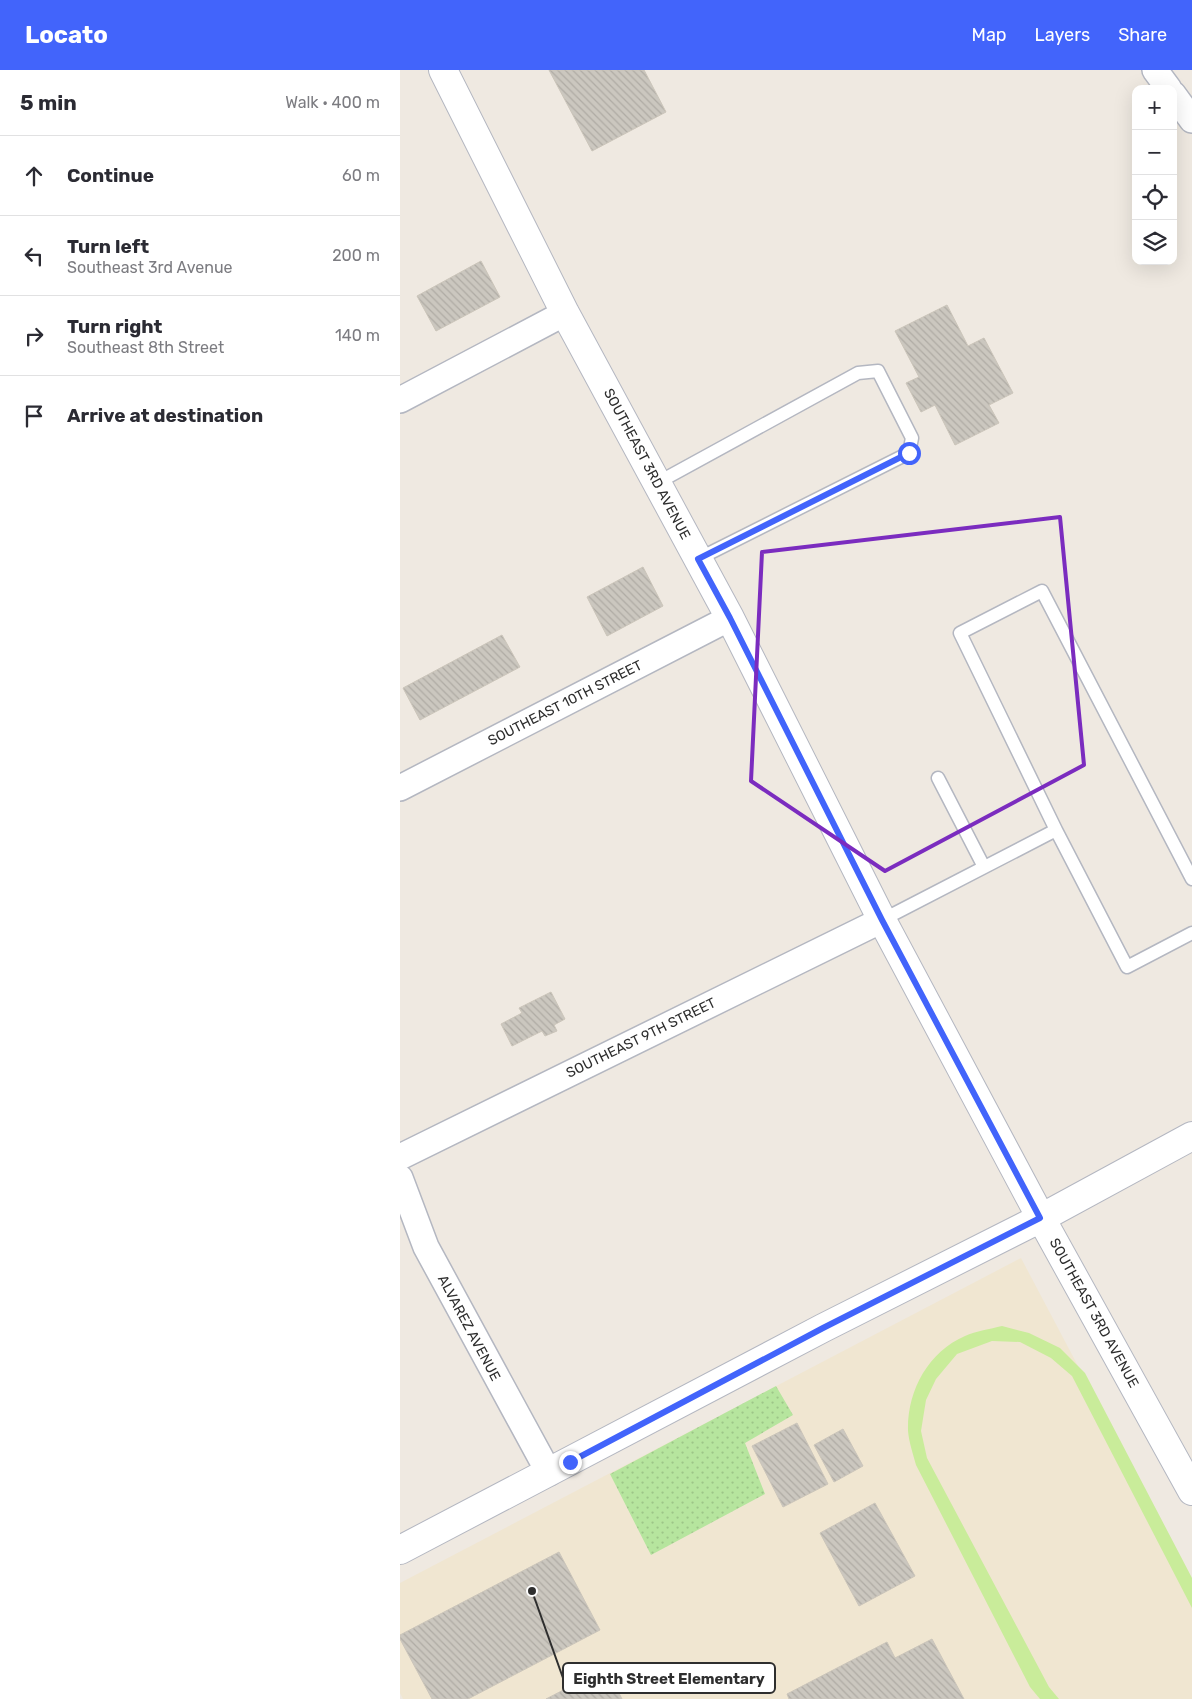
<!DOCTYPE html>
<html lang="en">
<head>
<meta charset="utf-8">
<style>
	:root { --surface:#fff; --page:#f2f2f3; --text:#2b2b33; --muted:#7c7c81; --line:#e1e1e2; --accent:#4264fb }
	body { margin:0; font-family:Rubik,sans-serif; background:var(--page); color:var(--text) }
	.controls { position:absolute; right:15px; top:15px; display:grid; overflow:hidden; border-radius:10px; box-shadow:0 5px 20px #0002 }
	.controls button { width:45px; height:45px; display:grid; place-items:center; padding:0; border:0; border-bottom:1px solid var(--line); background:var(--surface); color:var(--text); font:25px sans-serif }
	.stop { position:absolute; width:15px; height:15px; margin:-11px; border:4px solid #4264fb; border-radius:50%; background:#fff }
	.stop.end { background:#4264fb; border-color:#fff; box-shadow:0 1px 5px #0008 }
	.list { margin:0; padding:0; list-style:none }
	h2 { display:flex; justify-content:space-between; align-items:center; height:65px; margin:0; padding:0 20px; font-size:21px }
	h2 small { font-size:16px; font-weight:400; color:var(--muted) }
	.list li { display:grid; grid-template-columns:32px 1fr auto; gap:15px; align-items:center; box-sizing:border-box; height:80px; padding:0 20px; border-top:1px solid var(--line) }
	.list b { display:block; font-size:19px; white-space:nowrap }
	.list p { margin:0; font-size:16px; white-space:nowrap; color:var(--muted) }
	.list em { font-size:16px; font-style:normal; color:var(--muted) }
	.icon { flex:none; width:28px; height:28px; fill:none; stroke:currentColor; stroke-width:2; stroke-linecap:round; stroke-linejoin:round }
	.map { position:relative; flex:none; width:792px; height:1629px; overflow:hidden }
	header { display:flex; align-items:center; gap:30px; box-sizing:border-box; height:70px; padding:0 25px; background:var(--accent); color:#fff }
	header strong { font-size:24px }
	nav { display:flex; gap:28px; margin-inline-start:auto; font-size:18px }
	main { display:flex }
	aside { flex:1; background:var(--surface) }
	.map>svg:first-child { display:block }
</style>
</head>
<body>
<header>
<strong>Locato</strong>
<nav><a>Map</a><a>Layers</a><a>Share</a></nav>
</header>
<main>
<aside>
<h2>5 min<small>Walk · 400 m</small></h2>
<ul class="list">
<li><svg class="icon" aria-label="ahead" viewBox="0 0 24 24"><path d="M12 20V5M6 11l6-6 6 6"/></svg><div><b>Continue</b></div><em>60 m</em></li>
<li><svg class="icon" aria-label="left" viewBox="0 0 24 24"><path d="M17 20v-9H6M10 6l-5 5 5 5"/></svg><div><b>Turn left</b><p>Southeast 3rd Avenue</p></div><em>200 m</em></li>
<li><svg class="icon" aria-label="right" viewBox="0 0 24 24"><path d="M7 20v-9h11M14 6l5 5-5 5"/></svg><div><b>Turn right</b><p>Southeast 8th Street</p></div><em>140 m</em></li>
<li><svg class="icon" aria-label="arrive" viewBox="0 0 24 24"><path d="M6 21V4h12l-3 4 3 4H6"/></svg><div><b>Arrive at destination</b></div></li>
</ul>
</aside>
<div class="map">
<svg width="792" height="1629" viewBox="0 0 792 1629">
	<defs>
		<pattern id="park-dots" width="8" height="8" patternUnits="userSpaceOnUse" patternTransform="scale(1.25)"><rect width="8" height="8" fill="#b6e59e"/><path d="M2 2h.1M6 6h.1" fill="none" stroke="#9dc588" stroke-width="1.8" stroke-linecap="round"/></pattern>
		<pattern id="building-back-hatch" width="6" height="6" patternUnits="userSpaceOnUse" patternTransform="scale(1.25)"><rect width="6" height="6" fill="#cbc7bf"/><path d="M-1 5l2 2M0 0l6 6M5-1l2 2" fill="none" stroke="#afaba4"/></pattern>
	</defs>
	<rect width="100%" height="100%" fill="#efe9e1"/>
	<path fill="#f0e6d1" d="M621,1188l171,324v117h-789l-3,-6v-110z"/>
	<path fill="url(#park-dots)" d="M376,1316l17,29 -48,28 20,51 -114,61 -41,-81z"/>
	<path fill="#c9ec9a" d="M602,1256l27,7 31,15 25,25 107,205v30l-120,-232 -21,-18 -31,-16 -28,-1 -35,13 -21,25 -10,21 -5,31 6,27 122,229 10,12h-19l-10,-12 -114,-222c-3,-11 -7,-23 -8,-34 -1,-40 20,-79 57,-95 11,-5 25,-7 37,-10z"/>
	<path fill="url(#building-back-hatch)" stroke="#cbc5ba" d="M149,0h95l22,42 -74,39z
		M81,191l19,36 -64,34 -19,-35z
		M547,235l21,41 16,-8 29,55 -24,12 10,18 -44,22 -20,-40 -14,7 -15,-29 13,-6 -24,-46z
		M243,497l20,39 -56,30 -20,-39z
		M102,565l18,32 -100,53 -17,-32z
		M151,922l14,27 -11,6 3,6 -12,5 -3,-5 -30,15 -11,-22 21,-11 -3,-5z
		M397,1353l31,61 -45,23 -31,-61z
		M443,1359l20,37 -29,16 -20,-37z
		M475,1433l40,73 -56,30 -39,-73z
		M159,1482l41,78 -132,69h-36l-32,-60v-4z
		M532,1569l32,60h-175l-2,-5 100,-52 8,16z
		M206,1598l16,31h-76z"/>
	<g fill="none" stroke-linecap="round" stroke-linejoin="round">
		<defs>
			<path id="service" d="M257,413l201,-110 20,-2 34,67 -3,15 -211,106
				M538,708l46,89
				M656,760l71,137 65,-34
				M482,850l174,-90 -96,-197 82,-42 150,288"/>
			<path id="minor" d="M755,0l14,19
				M773,24l19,26
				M0,330l165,-87
				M0,718l330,-170
				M0,1087l482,-237
				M0,1108l26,69 123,226"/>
			<path id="tertiary" d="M43,0l122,243 165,305 152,302 159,298 151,273
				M0,1480l423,-222 218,-110 151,-82"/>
		</defs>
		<use href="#service" stroke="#b4b7c1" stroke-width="15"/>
		<use href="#minor" stroke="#b4b7c1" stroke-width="28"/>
		<use href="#tertiary" stroke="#b4b7c1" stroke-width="30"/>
		<use href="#service" stroke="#fff" stroke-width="12"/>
		<use href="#minor" stroke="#fff" stroke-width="25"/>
		<use href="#tertiary" stroke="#fff" stroke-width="28"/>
	</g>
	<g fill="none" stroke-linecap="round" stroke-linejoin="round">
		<path stroke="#4264fb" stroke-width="6" d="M170,1392l253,-134 217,-110 -158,-298 -152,-302 -32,-59 211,-106"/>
	</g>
	<path fill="none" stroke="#7b2cbf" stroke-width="4" stroke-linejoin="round" d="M660,447l24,248 -199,106 -134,-90 11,-229z"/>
	<g text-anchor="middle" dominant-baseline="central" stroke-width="5" stroke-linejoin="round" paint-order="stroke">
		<g font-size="14" fill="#2e2e2e" stroke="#fff">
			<text transform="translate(247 394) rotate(62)">SOUTHEAST 3RD AVENUE</text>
			<text transform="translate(165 633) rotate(-27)">SOUTHEAST 10TH STREET</text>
			<text transform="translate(241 968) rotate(-26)">SOUTHEAST 9TH STREET</text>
			<text transform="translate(694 1243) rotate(61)">SOUTHEAST 3RD AVENUE</text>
			<text transform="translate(69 1258) rotate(62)">ALVAREZ AVENUE</text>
		</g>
	</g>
	<path fill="none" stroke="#2e2e2e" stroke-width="2" d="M132 1521L163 1608"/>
	<circle fill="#2e2e2e" stroke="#fff" stroke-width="2" cx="132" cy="1521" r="5"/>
	<rect fill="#fff" stroke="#2e2e2e" stroke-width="2" x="163" y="1593" width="212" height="30" rx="5"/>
	<g font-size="15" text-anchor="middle" font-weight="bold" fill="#2e2e2e">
		<text x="269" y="1614">Eighth Street Elementary</text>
	</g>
</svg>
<div class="controls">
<button>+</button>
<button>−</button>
<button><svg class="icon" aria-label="locate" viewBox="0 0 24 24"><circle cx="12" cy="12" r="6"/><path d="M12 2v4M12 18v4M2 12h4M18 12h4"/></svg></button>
<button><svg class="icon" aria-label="layers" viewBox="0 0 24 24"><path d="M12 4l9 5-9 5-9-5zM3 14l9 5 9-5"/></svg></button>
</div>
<div class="stop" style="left:509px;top:383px"></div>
<div class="stop end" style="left:170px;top:1392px"></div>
</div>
</main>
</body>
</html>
